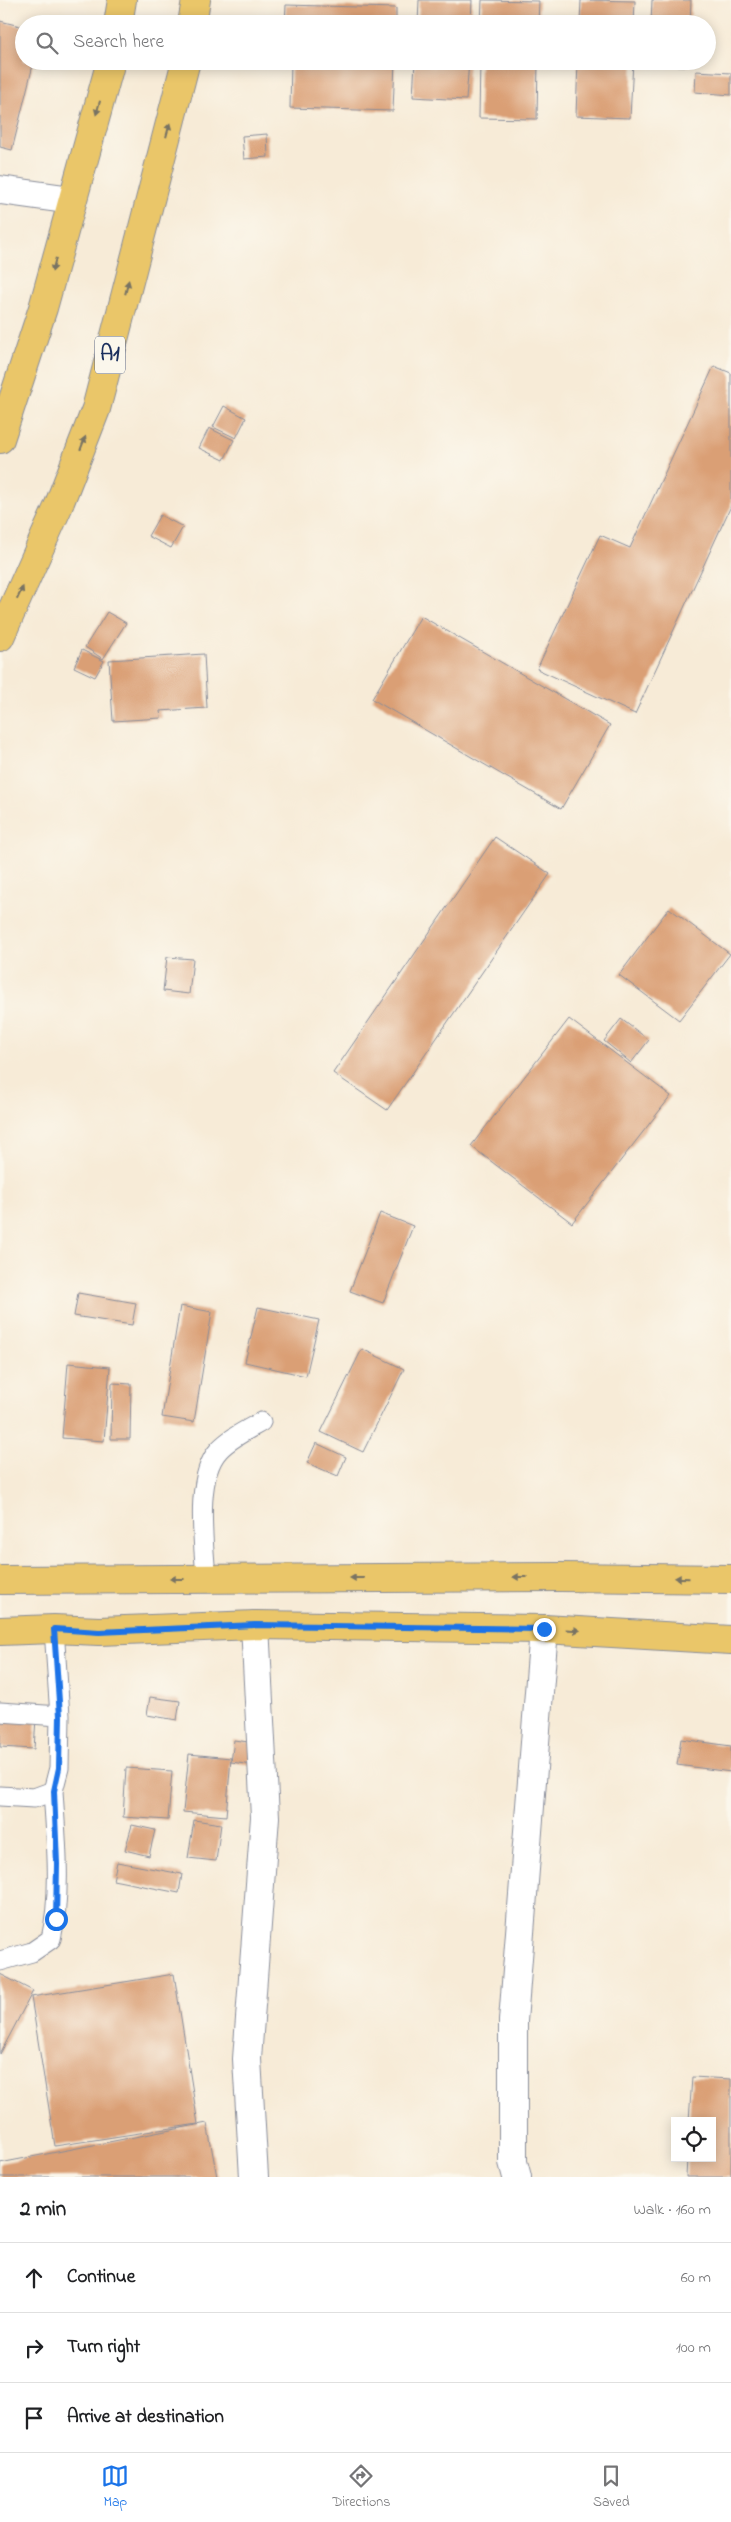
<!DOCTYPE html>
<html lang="en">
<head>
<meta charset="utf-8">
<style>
	:root { --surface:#fff; --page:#f6f6f6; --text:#202124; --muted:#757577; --line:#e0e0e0; --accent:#1a73e8 }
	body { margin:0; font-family:"Indie Flower",sans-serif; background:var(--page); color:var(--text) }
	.controls { position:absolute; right:15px; bottom:15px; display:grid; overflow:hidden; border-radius:0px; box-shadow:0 2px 12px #0003 }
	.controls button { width:45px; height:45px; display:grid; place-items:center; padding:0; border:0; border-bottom:1px solid var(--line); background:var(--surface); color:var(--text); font:25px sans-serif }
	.stop { position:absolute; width:15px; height:15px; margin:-11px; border:4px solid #1a73e8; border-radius:50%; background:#fff }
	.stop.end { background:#1a73e8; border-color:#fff; box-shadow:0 1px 5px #0008 }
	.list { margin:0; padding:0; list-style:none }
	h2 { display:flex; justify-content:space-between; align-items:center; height:65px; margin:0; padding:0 20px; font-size:21px }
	h2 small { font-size:16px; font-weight:400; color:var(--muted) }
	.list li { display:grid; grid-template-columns:32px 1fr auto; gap:15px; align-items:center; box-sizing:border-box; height:70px; padding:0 20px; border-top:1px solid var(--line) }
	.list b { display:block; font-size:19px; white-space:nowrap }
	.list em { font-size:16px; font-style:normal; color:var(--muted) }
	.icon { flex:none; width:28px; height:28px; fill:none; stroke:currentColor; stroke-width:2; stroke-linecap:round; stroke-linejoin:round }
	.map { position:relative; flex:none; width:731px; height:2177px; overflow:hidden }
	.search { position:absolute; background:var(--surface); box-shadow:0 2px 12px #0003; left:15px; right:15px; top:15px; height:55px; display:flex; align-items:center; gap:12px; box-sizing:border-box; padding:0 18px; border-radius:28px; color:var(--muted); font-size:19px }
	.sheet { height:275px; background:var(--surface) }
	nav { display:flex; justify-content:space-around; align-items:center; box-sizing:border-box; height:70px; border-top:1px solid var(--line); background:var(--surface); font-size:14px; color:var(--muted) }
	nav a { display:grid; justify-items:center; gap:2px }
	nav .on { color:var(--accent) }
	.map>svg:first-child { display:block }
</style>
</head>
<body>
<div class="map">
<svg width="731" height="2177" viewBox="0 0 731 2177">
	<rect width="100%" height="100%" fill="#fbf7ec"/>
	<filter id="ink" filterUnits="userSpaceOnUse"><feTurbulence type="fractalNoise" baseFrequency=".02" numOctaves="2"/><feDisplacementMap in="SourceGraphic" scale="10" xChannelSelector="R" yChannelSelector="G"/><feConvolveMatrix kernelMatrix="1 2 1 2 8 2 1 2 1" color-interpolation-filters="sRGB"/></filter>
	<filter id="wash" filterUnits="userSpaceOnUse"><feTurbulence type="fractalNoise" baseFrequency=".0096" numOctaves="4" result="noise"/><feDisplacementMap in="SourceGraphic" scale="20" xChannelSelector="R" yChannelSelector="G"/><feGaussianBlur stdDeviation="1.12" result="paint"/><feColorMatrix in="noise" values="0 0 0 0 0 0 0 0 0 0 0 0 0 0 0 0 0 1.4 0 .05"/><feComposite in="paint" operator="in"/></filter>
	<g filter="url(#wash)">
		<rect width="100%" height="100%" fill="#f7ebd7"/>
		<g id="blocks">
			<path fill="#da9f75" d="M419,0h53l-1,24h-53z
				M482,0l57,1 -1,23h-57z
				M581,0l54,1 -1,23h-54z
				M652,0h39l-1,24h-39z
				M286,5l110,3v16h-111z
				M0,21l24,6v34h10l-22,89 -12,-3z
				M291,61h104l-2,50 -103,-3z
				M415,61h54l-3,39 -53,-3z
				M480,61h58l-1,58 -58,-1z
				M578,61h55l-3,57 -54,-2z
				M649,61h40l-1,5 -39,-1z
				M696,71l35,2v22l-36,-3z
				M267,134l1,23 -24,2 -2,-23z
				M714,366l17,7v133l-96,208 -98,-45 63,-134 30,13z
				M224,406l22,12 -10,20 -23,-11z
				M209,428l25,12 -10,20 -25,-12z
				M160,515l23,12 -12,21 -23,-12z
				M107,612l19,11 -23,36 -18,-12z
				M421,616l189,109 -49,84 -189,-110z
				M82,650l22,11 -9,16 -21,-10z
				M204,654l3,54 -47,3 1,7 -48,3 -4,-61z
				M495,837l55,37 -163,236 -54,-37z
				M669,908l61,46 -51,66 -60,-45z
				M167,957l26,2 -4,35 -26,-3z
				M569,1019l102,77 -99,127 -101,-77z
				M621,1019l28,21 -18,23 -27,-22z
				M380,1213l33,13 -30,77 -33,-12z
				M78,1293l58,10 -4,22 -58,-9z
				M180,1306l32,6 -18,110 -32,-5z
				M258,1307l61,13 -13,56 -61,-14z
				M362,1349l42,20 -41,83 -42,-20z
				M68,1363l42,4 -6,74 -42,-3z
				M112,1383l19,1 -1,55h-19z
				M316,1443l30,14 -8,19 -31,-13z
				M150,1697l30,4 -3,19 -30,-5z
				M0,1716l36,2 -2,31 -34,-2z
				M681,1739l50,7v26l-54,-7z
				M234,1740l21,3 -3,22 -21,-3z
				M189,1754l42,4 -5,58 -43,-4z
				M126,1768l46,3 -4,49 -45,-3z
				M194,1820l27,4 -5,37 -28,-3z
				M132,1825l23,5 -6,26 -24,-6z
				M117,1862l65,12 -3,19 -66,-13z
				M0,1974l33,17 -33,63z
				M174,1974l24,150 -143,22 -24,-149z
				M692,2077l39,2v98h-45l1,-19h25v-37h-23z
				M207,2123l10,54h-217v-14z"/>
		</g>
	</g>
	<g filter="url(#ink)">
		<use href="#blocks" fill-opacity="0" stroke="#898d9a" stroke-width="1"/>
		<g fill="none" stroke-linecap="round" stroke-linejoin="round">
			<defs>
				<path id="service" d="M206,1578c-2,-34 -12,-101 13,-128 11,-12 28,-20 42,-28
					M0,1712l60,4 -6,-87
					M0,1796l34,2 19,-7 6,-23 1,-52
					M0,1961l32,-9 19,-13c11,-48 5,-99 2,-148"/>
				<path id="minor" d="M0,190l72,10
					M254,2177l-7,-118 18,-242 -10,-192
					M517,2177l-4,-15v-141l31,-392"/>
				<path id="primary" d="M0,1580l560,-3 171,2
					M0,1631l54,-2 45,2 156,-6 289,4 187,11"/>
				<path id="trunk" d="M118,24l4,-24
					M192,24l4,-24
					M0,439l43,-131 68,-247
					M0,637l58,-130 38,-98 90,-348"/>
			</defs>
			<use href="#service" stroke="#898d9a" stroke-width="21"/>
			<use href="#minor" stroke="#898d9a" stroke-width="30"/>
			<use href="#primary" stroke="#898d9a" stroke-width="30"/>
			<use href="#trunk" stroke="#898d9a" stroke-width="30"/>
			<use href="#service" stroke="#fff" stroke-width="19"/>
			<use href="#minor" stroke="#fff" stroke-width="28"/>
			<use href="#primary" stroke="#eac669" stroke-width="28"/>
			<use href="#trunk" stroke="#eac669" stroke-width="28"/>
		</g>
		<defs><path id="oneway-solid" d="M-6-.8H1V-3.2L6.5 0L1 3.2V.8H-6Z" transform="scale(1.25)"/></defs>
		<g fill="#787363">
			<use href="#oneway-solid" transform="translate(98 108) rotate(106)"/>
			<use href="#oneway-solid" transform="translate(168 130) rotate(-75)"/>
			<use href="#oneway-solid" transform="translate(54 265) rotate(105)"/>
			<use href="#oneway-solid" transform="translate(127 287) rotate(-76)"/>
			<use href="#oneway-solid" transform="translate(83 443) rotate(-69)"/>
			<use href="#oneway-solid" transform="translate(20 593) rotate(-65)"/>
			<use href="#oneway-solid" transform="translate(520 1577) rotate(180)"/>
			<use href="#oneway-solid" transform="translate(357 1578) rotate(180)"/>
			<use href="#oneway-solid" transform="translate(682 1578) rotate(-179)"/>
			<use href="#oneway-solid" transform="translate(177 1579) rotate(180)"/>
			<use href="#oneway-solid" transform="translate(573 1630) rotate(4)"/>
		</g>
	</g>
	<g fill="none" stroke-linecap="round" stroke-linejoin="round" filter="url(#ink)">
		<path stroke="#1a73e8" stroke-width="6" d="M56,1919l1,-55 -3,-73 5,-23 1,-52 -6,-87 45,3 156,-7 289,4"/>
	</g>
	<g text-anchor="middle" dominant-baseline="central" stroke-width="4" stroke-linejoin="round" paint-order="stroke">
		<rect fill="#fbf7ec" stroke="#5e6b89" stroke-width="1" x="95" y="336.5" width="30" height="37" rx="4"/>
		<g font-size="21" font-weight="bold" fill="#1b2f5e">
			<text x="110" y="355">A1</text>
		</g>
	</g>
</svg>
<div class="controls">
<button><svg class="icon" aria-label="locate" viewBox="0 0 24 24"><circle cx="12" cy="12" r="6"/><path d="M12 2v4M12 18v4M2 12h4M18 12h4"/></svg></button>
</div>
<div class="stop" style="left:56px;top:1919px"></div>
<div class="stop end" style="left:544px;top:1629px"></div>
<div class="search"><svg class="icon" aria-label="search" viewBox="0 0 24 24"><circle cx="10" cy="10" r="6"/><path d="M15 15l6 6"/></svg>Search here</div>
</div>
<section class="sheet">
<h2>2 min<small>Walk · 160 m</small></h2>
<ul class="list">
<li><svg class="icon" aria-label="ahead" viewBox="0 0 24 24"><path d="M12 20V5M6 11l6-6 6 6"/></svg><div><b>Continue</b></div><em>60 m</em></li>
<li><svg class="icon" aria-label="right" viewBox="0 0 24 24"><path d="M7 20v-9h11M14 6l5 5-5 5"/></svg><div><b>Turn right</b></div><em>100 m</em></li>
<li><svg class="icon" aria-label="arrive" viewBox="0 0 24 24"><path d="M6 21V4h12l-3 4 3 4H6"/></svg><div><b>Arrive at destination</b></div></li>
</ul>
</section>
<nav>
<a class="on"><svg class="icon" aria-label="map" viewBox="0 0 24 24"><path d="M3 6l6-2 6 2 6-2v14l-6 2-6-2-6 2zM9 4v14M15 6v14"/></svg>Map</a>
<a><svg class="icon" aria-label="directions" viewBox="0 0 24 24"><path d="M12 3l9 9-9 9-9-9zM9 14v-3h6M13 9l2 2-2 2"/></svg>Directions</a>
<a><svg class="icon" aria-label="saved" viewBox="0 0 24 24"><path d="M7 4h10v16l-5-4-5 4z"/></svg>Saved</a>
</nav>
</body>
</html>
